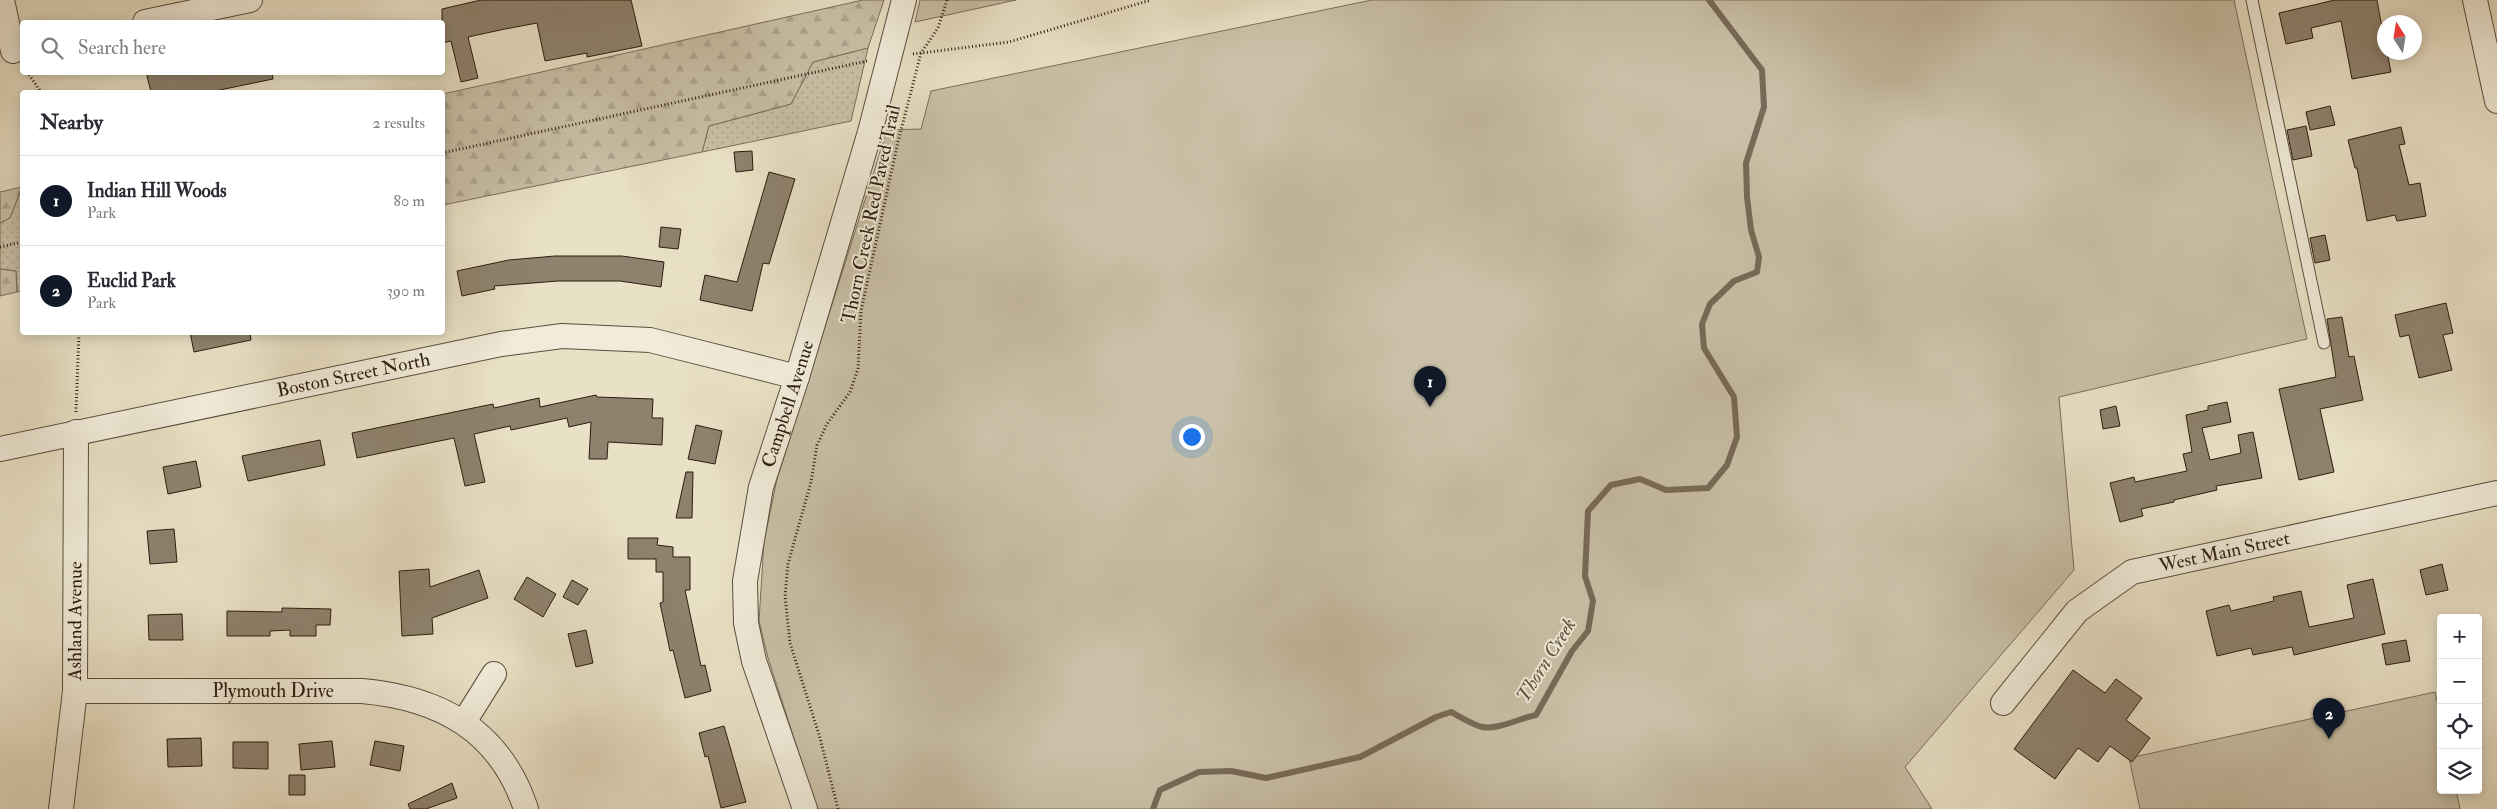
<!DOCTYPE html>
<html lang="en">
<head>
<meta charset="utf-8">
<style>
	:root { --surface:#fff; --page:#f7f7f7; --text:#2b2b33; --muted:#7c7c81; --line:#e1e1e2; --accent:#111827 }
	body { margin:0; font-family:"IM FELL Double Pica",serif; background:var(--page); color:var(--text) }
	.controls { position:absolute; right:15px; bottom:15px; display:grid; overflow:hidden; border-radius:5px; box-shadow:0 2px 12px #0003 }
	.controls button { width:45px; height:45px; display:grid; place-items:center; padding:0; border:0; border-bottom:1px solid var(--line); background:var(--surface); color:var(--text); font:25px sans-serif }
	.compass { position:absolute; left:2377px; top:15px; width:45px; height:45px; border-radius:50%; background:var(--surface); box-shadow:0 2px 12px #0003; rotate:348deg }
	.you { position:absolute; left:1191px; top:436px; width:18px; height:18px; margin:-12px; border:4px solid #fff; border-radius:50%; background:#1a73e8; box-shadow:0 0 0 8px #1a73e833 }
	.badge { display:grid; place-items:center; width:32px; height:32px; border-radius:50%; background:var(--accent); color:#fff; font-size:16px; font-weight:700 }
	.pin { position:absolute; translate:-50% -41px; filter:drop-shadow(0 1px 2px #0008) }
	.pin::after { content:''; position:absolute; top:26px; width:18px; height:15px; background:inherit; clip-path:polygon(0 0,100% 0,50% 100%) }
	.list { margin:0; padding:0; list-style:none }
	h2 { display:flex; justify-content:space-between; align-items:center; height:65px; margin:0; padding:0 20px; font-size:21px }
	h2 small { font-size:16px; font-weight:400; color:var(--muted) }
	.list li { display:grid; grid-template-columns:32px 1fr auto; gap:15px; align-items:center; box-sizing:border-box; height:90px; padding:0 20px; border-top:1px solid var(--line) }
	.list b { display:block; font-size:19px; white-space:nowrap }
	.list p { margin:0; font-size:16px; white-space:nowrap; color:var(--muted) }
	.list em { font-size:16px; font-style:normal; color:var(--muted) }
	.icon { flex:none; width:28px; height:28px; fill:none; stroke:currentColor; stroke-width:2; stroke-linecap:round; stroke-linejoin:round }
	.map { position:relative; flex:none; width:2497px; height:809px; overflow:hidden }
	.search { position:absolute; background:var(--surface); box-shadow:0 2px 12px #0003; left:20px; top:20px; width:425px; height:55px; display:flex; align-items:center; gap:12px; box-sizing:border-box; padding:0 18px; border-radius:5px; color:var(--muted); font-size:19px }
	.panel { position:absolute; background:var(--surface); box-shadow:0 2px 12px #0003; left:20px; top:90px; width:425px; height:245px; border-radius:5px }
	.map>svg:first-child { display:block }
</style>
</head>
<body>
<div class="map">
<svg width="2497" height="809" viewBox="0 0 2497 809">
	<defs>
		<pattern id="grass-dots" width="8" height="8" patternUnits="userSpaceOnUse" patternTransform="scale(1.25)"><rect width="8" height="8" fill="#c9c0a7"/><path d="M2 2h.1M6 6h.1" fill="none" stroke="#ada48f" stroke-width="1.8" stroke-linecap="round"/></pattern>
		<pattern id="forest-firs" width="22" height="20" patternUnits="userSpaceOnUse" patternTransform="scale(1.25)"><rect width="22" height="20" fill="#c9c0a7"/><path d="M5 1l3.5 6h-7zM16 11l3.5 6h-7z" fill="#ada48f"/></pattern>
	</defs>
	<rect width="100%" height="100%" fill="#e9e1c6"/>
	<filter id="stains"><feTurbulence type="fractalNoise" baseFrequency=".004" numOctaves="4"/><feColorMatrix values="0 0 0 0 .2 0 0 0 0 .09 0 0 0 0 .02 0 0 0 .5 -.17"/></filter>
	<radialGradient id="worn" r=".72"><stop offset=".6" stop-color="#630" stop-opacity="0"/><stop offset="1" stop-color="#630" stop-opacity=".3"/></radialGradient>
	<path fill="url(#grass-dots)" stroke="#7a6e5b" d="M868,48l-17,73 -149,31 7,-26 82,-22 22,-42z
		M22,187v104l-5,1 -1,-21 -16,-2v-46l10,-5z"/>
	<path fill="url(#forest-firs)" stroke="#7a6e5b" d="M863,0h21l-16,48 -55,14 -22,42 -82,22 -7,26 -259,53v-111z
		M22,187l-12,31 -10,5v-31z
		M0,269l16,2 1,21 -17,4z"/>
	<path fill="#c9c0a7" stroke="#7a6e5b" d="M920,0h96l-101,22z
		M1372,0h862l73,339 -248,58 15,173 -169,197 27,42h-1115l-49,-151 -9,-37 5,-79 13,-63 110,-349 34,-1 10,-38z
		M2435,692l6,28v70h15l4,19h-320l-11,-51z"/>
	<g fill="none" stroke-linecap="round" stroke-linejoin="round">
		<path stroke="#776a58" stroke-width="6" d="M1153,809l7,-19 39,-18 32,-1 35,7 94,-21 76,-40 15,-5c8,4 24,14 32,15 15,3 37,-9 53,-12l36,-64 16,-20 5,-30 -8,-25 3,-65 23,-26 29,-6 26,11 42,-2 19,-23 10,-28 -3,-40 -30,-49 -2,-24 8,-20 24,-23 23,-9 2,-15 -8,-27 -4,-33 -1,-34 18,-56 -2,-37 -53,-70"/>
	</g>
	<path fill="#8e826e" stroke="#2c1c0f" d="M481,0h150l11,46 -55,11v-4l-42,8 -8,-38 -32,6 -37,8 10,41 -17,4 -10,-41 -9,2v-34z
		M2335,0h42l7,39v13h3l4,20 -39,7 -11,-58 -30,7 2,10 -27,6 -7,-31z
		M146,72h126l1,7 -63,13h-59z
		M2330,106l5,19 -25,5 -4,-18z
		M2306,126l6,30 -19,4 -6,-30z
		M2401,127l4,17 -6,1 10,40 11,-2 6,33 -29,5 -2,-6 -28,6 -10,-53h-2l-7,-28z
		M752,151l1,19 -17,2 -2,-20z
		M769,172l26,7 -26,85 -6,-1 -11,48 -52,-11 5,-25 32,7z
		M661,227l20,2 -3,20 -19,-2z
		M2325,235l5,25 -15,3 -5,-25z
		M555,256h67l42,6 -3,25 -41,-6h-62l-64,5 1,3 -33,7 -5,-25 52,-11z
		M2446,303l7,30 -10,2 9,35 -33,8 -10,-43 -9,2 -5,-22z
		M2342,317l7,40 5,-1 9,44 -43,9 14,63 -35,8 -20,-91 57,-12 -9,-58z
		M190,332h60l1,8 -57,12z
		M596,395l1,2 56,2 -1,19h11l-1,27 -54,-3 -1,17h-18l2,-37 -22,5 -2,-9 -56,12 -1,-4 -36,8 11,48 -20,4 -11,-48 -97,20 -5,-25 141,-29 1,4 45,-10 1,9z
		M2227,402l4,20 -29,6 8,32 31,-7 -3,-18 15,-3 9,46 -46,8 1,4 -43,10v2l-33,7 2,7 -23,6 -10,-39 24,-6 1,5 52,-11 -4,-17 9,-2 -6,-37 22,-5v-4z
		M2116,406l4,20 -17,3 -3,-19z
		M696,425l26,6 -7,33 -27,-5z
		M320,440l5,25 -77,16 -6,-25z
		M196,461l5,26 -33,7 -5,-27z
		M686,472h7l-1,46h-16z
		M174,529l3,33 -27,2 -3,-33z
		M628,538h30l-1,7 16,2v10h17v33h-5l16,76 4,-1 6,26 -26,7 -12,-48 -3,1 -10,-48 3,-1v-30h-7v-13h-28z
		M2442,564l6,26 -22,5 -6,-25z
		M429,569l1,18 49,-17 9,28 -56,20 1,16 -31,2 -3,-65z
		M527,577l29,17 -13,23 -29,-18z
		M2373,579l12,55 -91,21 -2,-8 -39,8 -2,-7 -34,8 -11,-45 23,-6 2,6 43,-10 -1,-4 28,-6 8,36 45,-9 -7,-33z
		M572,580l16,9 -10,16 -15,-8z
		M282,608l49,1 -1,16h-14v11h-26v-6l-20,1v5h-43v-25l55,1z
		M182,614l1,26h-34l-1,-25z
		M586,630l7,33 -17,4 -8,-33z
		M2406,640l4,21 -24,4 -4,-21z
		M2073,670l32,23 11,-14 26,19 -16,22 24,18 -18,24 -22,-16 -12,16 -20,-14 -23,31 -41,-30z
		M724,726l22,76 -25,6 -13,-52 -3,1 -6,-24z
		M201,738l1,28 -34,1 -1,-28z
		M332,741l3,26 -34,3 -2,-26z
		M375,741l29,5 -4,25 -30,-6z
		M233,742h35v27l-35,-1z
		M289,775h16v20h-16z
		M452,783l5,15 -31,11h-16l-2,-5z"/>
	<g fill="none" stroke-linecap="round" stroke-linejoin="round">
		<defs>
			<path id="lane" d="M2252,0l72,343"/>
			<g id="street">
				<path d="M2,0l11,51"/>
				<path d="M2475,0l22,101"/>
				<path d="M145,22l105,-22"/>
				<path id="s1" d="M0,449l501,-105 61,-8 88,4 147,37"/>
				<path id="s2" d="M75,691h287c78,7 138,39 164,118"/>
				<path id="s3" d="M2003,703l74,-92 55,-39 365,-79"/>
				<path d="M464,722l30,-48"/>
				<path id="s4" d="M61,809l14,-118 1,-259"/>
				<path id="s5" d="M805,809l-51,-148 -8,-38 -1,-42 16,-94 36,-110 73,-245 34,-132"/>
			</g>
		</defs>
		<use href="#lane" stroke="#5b4d3d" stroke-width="13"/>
		<use href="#street" stroke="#5b4d3d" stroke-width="26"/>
		<path stroke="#2c1c0f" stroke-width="3" stroke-dasharray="1 2.5" stroke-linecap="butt" d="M913,54l96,-12 142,-42
			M27,72l14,20
			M442,153l425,-92
			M0,247l22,-5
			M76,412l3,-80
			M838,809l-18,-71 -30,-95 -5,-47 3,-32 23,-82 6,-37 10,-21 23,-32 8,-23 3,-58 37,-169 23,-89 17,-25 9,-28"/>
		<use href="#lane" stroke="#f1ecda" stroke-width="11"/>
		<use href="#street" stroke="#f1ecda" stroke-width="24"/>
	</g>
	<g text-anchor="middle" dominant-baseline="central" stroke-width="4" stroke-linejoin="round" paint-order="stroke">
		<g font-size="19" fill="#2c1c0f" stroke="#f1ecda">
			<text transform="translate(871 214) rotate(-78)">Thorn Creek Red Paved Trail</text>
			<text stroke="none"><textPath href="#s1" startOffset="361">Boston Street North</textPath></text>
			<text stroke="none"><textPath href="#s5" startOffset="420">Campbell Avenue</textPath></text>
			<text stroke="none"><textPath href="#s3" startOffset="280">West Main Street</textPath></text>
			<text stroke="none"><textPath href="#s4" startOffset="189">Ashland Avenue</textPath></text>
			<text stroke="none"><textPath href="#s2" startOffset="198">Plymouth Drive</textPath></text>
		</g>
		<g font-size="20" font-style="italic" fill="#5e503f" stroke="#f1ecda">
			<text transform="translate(1546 660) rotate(-58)">Thorn Creek</text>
		</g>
	</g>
	<rect width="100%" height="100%" filter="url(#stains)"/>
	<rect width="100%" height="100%" fill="url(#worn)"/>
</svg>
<div class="controls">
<button>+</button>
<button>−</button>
<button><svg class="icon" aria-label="locate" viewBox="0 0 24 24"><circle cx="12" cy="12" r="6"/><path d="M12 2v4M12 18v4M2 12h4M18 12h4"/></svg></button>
<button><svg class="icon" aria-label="layers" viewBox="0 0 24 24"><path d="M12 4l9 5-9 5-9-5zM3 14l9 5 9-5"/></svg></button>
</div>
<svg class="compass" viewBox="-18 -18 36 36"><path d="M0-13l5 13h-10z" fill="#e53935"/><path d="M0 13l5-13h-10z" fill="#7c7c81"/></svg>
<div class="you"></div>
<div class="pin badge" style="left:1430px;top:407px">1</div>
<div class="pin badge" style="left:2329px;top:739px">2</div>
<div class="search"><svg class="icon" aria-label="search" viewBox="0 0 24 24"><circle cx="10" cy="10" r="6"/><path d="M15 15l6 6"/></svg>Search here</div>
<section class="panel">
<h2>Nearby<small>2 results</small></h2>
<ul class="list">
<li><span class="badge">1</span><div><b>Indian Hill Woods</b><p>Park</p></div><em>80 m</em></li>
<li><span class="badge">2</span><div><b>Euclid Park</b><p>Park</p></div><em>390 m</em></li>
</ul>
</section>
</div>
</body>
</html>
